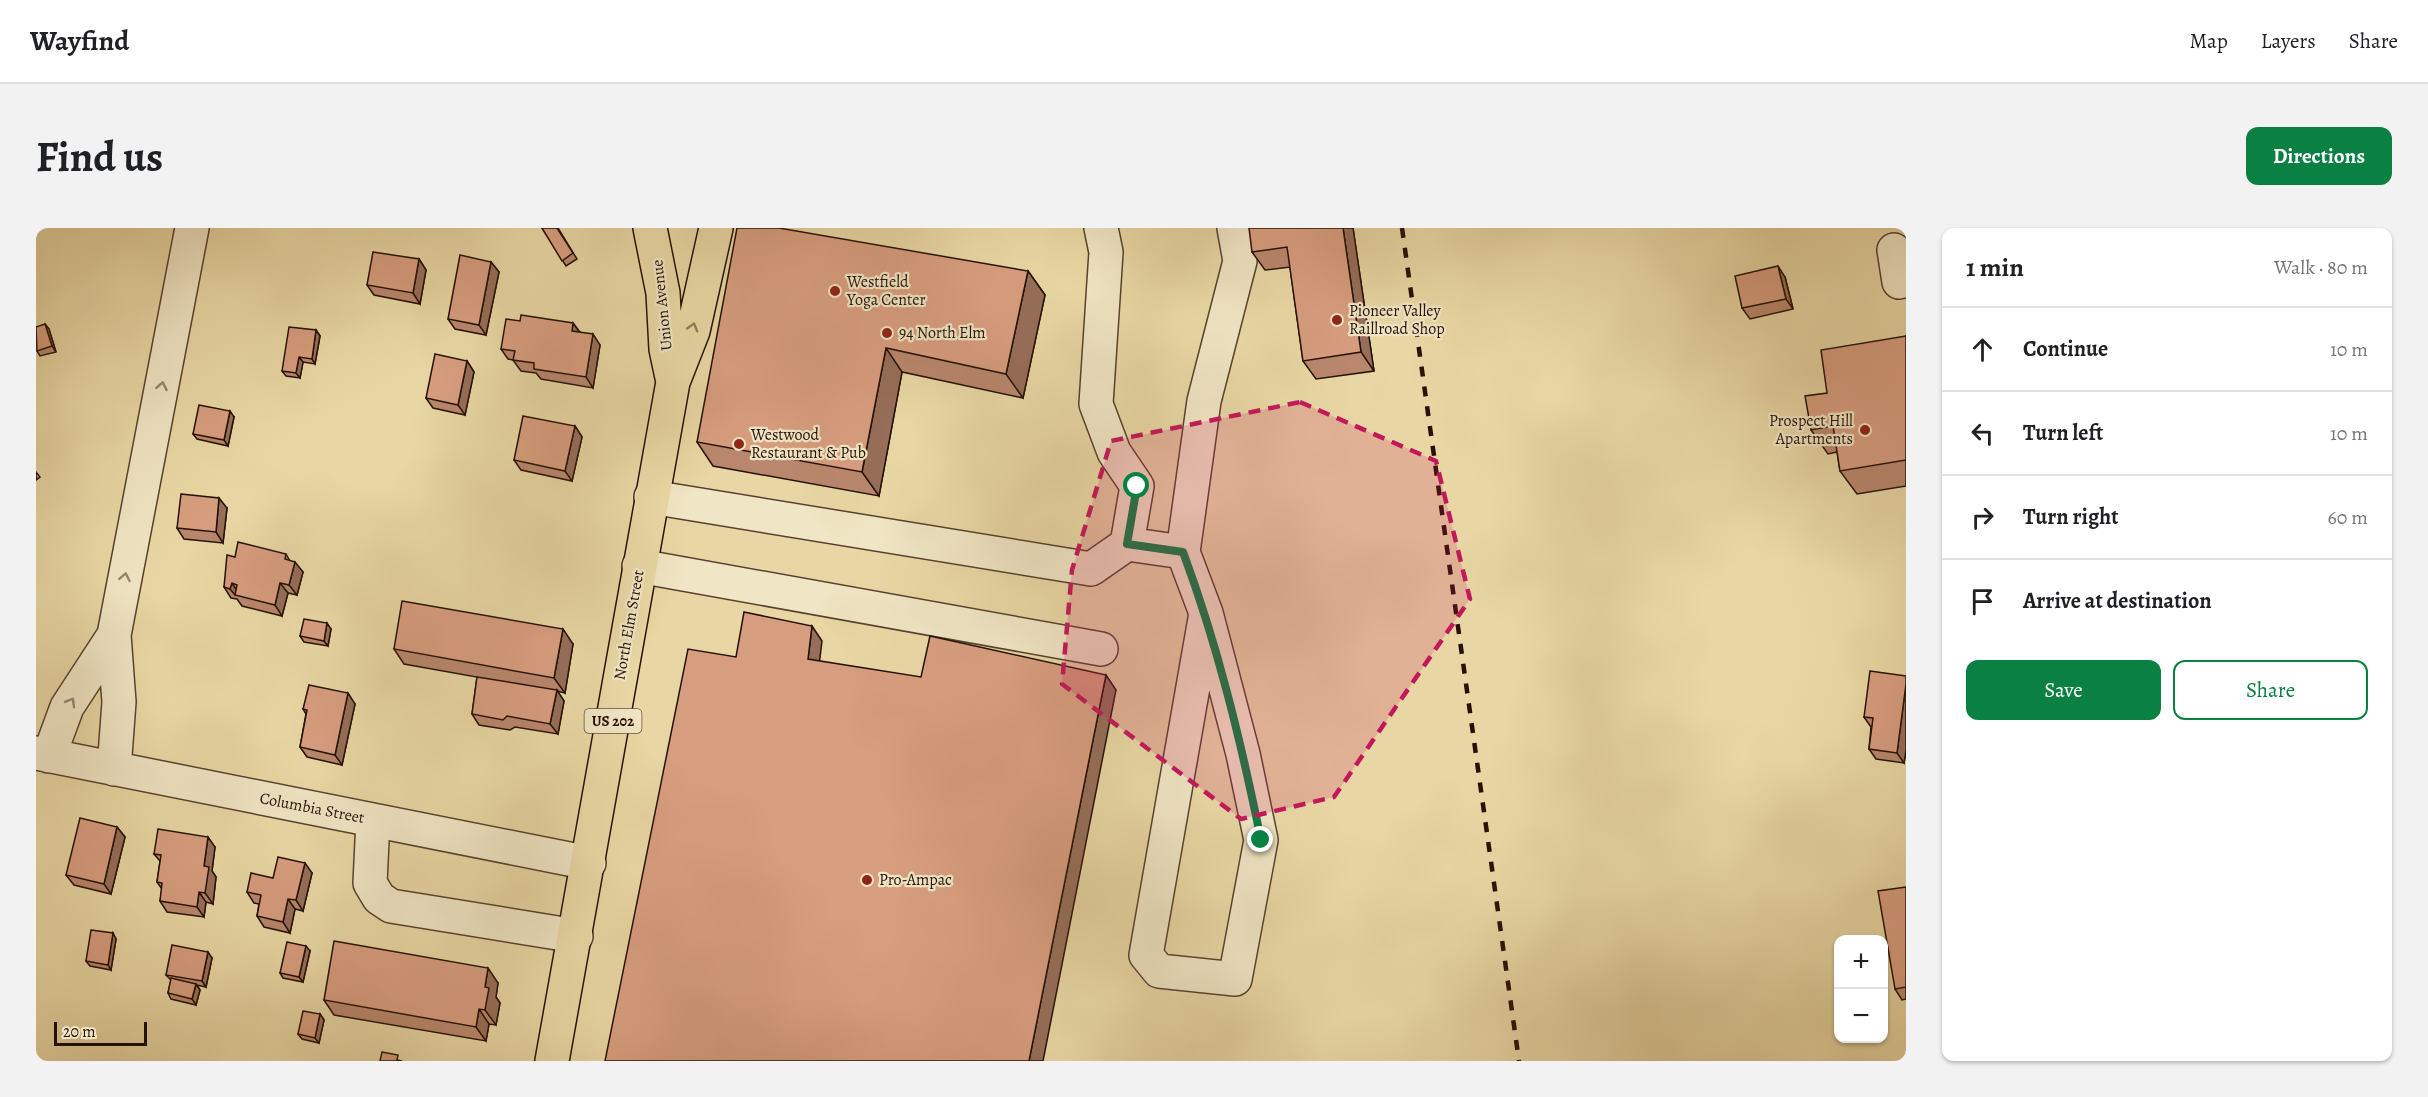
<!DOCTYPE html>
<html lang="en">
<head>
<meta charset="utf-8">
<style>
	:root { --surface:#fff; --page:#f2f2f2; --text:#202124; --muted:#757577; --line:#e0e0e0; --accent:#0b8043 }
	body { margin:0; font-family:Alegreya,serif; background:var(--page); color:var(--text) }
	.controls { position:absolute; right:18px; bottom:18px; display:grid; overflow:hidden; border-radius:12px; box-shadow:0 2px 4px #0004 }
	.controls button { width:54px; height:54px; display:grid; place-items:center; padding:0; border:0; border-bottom:2px solid var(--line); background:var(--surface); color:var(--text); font:30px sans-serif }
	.scale { position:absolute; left:18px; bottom:15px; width:93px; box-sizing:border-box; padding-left:6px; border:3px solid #261107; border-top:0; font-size:16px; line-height:21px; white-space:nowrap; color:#261107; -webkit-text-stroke:4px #f0e5c4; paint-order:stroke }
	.stop { position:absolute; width:18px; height:18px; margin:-14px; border:4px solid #0b8043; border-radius:50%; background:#fff }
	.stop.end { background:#0b8043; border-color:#fff; box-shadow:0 2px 6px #0008 }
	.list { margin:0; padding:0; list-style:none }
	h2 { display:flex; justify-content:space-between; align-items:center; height:78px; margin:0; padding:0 24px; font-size:26px }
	h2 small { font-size:20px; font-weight:400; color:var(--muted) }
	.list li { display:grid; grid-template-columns:39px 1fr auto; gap:18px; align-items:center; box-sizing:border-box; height:84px; padding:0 24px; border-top:2px solid var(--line) }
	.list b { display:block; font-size:22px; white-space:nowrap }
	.list em { font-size:20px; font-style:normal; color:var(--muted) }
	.actions { display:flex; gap:12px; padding:18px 24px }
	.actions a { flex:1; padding:14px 0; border:2px solid var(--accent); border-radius:12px; text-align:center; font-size:21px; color:var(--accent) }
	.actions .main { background:var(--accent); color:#fff }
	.icon { flex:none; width:33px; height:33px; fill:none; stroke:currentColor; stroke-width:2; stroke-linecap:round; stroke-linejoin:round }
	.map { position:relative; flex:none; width:1870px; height:833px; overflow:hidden; border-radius:12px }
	header { display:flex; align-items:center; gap:36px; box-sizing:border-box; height:84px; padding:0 30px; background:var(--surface); border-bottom:2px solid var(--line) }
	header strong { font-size:28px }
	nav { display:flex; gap:33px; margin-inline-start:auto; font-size:21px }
	.intro { display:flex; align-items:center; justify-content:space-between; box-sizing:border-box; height:144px; padding:0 36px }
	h1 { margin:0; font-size:42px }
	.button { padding:15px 27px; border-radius:12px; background:var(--accent); color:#fff; font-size:21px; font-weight:700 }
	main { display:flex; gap:36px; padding:0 36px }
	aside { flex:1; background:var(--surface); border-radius:12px; box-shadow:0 2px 4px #0004 }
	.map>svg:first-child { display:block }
</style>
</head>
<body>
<header>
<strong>Wayfind</strong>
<nav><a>Map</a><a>Layers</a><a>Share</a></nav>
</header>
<div class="intro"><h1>Find us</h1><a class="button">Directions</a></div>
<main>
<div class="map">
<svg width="1870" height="833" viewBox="0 0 1870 833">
	<rect width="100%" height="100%" fill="#e8d7a4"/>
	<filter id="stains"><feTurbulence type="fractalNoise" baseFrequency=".00333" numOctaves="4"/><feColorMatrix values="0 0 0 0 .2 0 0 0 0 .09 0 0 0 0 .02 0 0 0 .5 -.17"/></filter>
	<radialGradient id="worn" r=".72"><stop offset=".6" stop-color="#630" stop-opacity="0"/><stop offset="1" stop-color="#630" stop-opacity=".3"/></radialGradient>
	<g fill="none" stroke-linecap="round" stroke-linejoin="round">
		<defs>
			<path id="minor" d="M1858,22l5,32 7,-2
				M615,269l440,72 36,-25 10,-58 -23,-34 -18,-48 10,-152 -5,-24
				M1091,316l56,8
				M603,338l462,83
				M1170,385l-60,342 13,16 76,8 26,-139 -18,-86 -37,-141 -23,-61 21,-151 36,-140 -6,-33
				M0,525l553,110
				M13,528l18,-49 47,-72
				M78,541l5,-67 -5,-67 78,-407
				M337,592l-3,63 9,15 12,8 185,30"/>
			<path id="highway" d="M614,0l13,65 3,56 7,33
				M516,833l121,-679 20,-51 23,-103"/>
		</defs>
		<use href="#minor" stroke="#56422e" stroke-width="36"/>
		<use href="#highway" stroke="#261107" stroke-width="36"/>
		<use href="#minor" stroke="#f0e5c4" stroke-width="33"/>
		<use href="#highway" stroke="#e8d7a4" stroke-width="33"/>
		<path stroke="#261107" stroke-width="4.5" stroke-dasharray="10 10" stroke-linecap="butt" d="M1366,0l117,833"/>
	</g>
	<path fill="#b9876d" stroke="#261107" stroke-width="1.5" d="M506,0h16l19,31 -11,7z
		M1317,0l21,143 -58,8 -13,-18 -13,-94 -25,3 -13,-18z
		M383,31l7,11 -6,34 -46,-9 -7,-10z
		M455,34l8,10 -13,63 -31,-6 -7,-10z
		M992,43l17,24 -22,103 -121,-26 -23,124 -166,-30 -16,-24z
		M1749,49l8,32 -43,10 -8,-11z
		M484,93l53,2 7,9 20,13 -7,43 -52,-9 -5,-6 -15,-2 -8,-11 -5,-1 -7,-10z
		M9,96l4,5 7,23 -16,4 -3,-5z
		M280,102l4,6 -5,28 -12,-2 -3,16 -14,-2 -4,-5z
		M1870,108v150l-49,8 -17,-23 -3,-19 -9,2 -17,-24 16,-37z
		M431,133l7,11 -9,43 -32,-7 -7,-10z
		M198,189l-6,29 -31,-7 -4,-5z
		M539,198l7,11 -10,44 -51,-11 -7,-10z
		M0,244l4,5 -4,3z
		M191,280l-4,35 -39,-4 -7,-11z
		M250,326l4,7 13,11 -6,23 -9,-2 -6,23 -40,-10 -5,-7 -6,-1 -7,-11 11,-30z
		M295,401l-3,17 -24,-4 -4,-6z
		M537,416l-8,49 -8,-2 7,10 -6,33 -43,-7 -5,3 -31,-5 -7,-11 5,-37 -73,-13 -10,-15z
		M1870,448v74l-2,13 -28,-4 -7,-10 2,-22 -7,-10z
		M319,476l-13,61 -35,-8 -7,-10 6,-33 -3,-5z
		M81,599l8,10 -14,57 -37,-9 -8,-10z
		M179,619l-3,24 4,6 -3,27 -7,-2 -2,15 -37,-5 -7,-11 2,-12 -5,-7 3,-21 -6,-7z
		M276,645l-9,38 -8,-2 -5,24 -26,-6 -7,-11 2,-12 -5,-1 -7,-11 26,-14z
		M1870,659v112l-4,1 -7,-11z
		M77,705l3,6 -5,31 -21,-4 -4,-5z
		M274,723l-7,31 -20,-4 -3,-5z
		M176,730l-6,29 -9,-2 3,5 -4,15 -25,-6 -3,-6 3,-13 -5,-5z
		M462,755l-2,14 4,6 -4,22 -7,-1 -3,17 -152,-26 -10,-15z
		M284,786l4,6 -5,23 -17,-4 -4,-5z"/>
	<path fill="#966e59" stroke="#261107" stroke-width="1.5" d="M1307,0h10l21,143 -13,-19z
		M383,31l7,11 -6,34 -7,-11z
		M455,34l8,10 -13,63 -7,-10z
		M1742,38l7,11 8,32 -7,-10z
		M992,43l17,24 -22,103 -17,-24z
		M537,95l7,10 -8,-2z
		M9,96l4,5 7,23 -4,-6z
		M280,102l4,6 -5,28 -3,-5z
		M557,106l7,11 -7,43 -7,-11z
		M850,120l16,24 -23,124 -17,-24z
		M263,129l4,5 -3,16 -4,-5z
		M431,133l7,11 -9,43 -7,-10z
		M194,183l4,6 -6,29 -4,-6z
		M539,198l7,11 -10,44 -7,-10z
		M183,270l8,10 -4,35 -7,-11z
		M259,334l8,10 -6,23 -8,-10z
		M196,355l7,11 -4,1 -5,-6z
		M244,355l8,10 -6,23 -7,-11z
		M291,395l4,6 -3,17 -4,-5z
		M776,398l10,15 -4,33 -10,-15z
		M527,401l10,15 -8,49 -11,-15z
		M1070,447l10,15 -73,371h-14z
		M1870,456v66l-2,13 -7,-10z
		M521,462l7,11 -6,33 -8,-10z
		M312,465l7,11 -13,61 -7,-10z
		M81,599l8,10 -14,57 -7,-10z
		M172,609l7,10 -3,24 4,6 -3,27 -8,-11 -1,-27z
		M269,635l7,10 -9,38 -7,-11z
		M163,664l7,10 -2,15 -7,-10z
		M252,671l7,10 -5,24 -7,-11z
		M77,705l3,6 -5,31 -3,-5z
		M270,718l4,5 -7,31 -4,-5z
		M172,724l4,6 -6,29 -4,-6z
		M452,740l10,15 -2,14 4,6 -4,22 -11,-15v-23z
		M160,756l4,6 -4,15 -4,-6z
		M443,781l10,15 -3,17 -10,-14z
		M284,786l4,6 -5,23 -4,-5z"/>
	<path fill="#d79d7f" stroke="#261107" stroke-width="1.5" d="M506,0h15l16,25 -11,8z
		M701,0h42l249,43 -22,103 -120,-26 -24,124 -165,-30z
		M1213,0h94l18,124 -58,9 -16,-114 -35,5z
		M337,24l46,7 -6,34 -46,-8z
		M424,27l31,7 -12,63 -31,-6z
		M1742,38l8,33 -44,9 -7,-32z
		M485,87l52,8 -1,8 21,3 -7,43 -52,-8v-6l-21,-3 2,-9 -14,-2 5,-30 14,2z
		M9,96l7,22 -15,5 -1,-24z
		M253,99l27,3 -4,29 -13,-2 -3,16 -14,-2z
		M1870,108v124l-66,11 -7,-45 -22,4 -6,-34 22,-3 -6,-43z
		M399,126l32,7 -9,44 -32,-7z
		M163,177l31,6 -6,29 -31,-6z
		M487,188l52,10 -10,45 -51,-11z
		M145,266l38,4 -3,34 -39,-4z
		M202,314l48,12 -1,5 10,3 -6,23 -9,-2 -5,22 -40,-10 2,-10 -5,-2 -2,6 -6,-2 3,-32 8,2z
		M366,373l161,28 -9,49 -160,-29z
		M708,384l68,14 -4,33 113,18 9,-41 176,39 -77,386h-424l83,-412 48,8z
		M268,391l23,4 -3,18 -24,-5z
		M1834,443l36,5v8l-9,69 -28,-4 4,-31 -9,-1z
		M441,449l80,13 -7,34 -43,-8 -4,4 -31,-6z
		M273,457l39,8 -13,62 -35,-8 7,-37 -4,-1z
		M44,590l37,9 -13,57 -38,-9z
		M122,601l50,8 -4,29 5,1 -4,26 -6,-1 -2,15 -37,-6 2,-18 -5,-1 4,-27 -7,-1z
		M242,629l27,6 -9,37 -8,-1 -5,23 -26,-6 4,-21 -14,-3 4,-19 22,5z
		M1870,659v100l-11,2 -17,-98z
		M55,702l22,3 -5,32 -22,-4z
		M298,713l154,27 -3,19 4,1 -4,22 -6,-1 -3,18 -152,-27z
		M251,714l19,4 -7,31 -19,-4z
		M136,717l36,7 -6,29 -36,-6z
		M135,750l25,6 -4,15 -24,-6z
		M267,783l17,3 -5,24 -17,-4z
		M346,824l16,3 -1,5 5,1h-22z"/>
	<defs><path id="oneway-chevron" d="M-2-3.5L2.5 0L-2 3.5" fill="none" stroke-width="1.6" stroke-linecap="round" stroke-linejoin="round" transform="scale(1.5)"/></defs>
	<use stroke="#917e5d" href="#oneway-chevron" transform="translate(657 99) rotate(-74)"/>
	<g stroke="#95866f">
		<use href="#oneway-chevron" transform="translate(126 158) rotate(-79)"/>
		<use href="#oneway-chevron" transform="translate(89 349) rotate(-79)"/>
		<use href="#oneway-chevron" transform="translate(35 474) rotate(-60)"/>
	</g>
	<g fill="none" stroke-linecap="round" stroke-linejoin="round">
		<path stroke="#0b8043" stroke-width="8" d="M1101,258l-10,58 56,8c35,94 58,190 78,288"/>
	</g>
	<path fill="#c2185b" fill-opacity="0.2" stroke="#c2185b" stroke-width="4.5" stroke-dasharray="12 8" stroke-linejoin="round" d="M1264,174l136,59 34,138 -136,198 -93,22 -179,-135 10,-114 39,-129z"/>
	<g fill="#8f2418" stroke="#f0e5c4" stroke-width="2">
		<circle cx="799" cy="63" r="6"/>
		<circle cx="1301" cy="92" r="6"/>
		<circle cx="851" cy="105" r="6"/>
		<circle cx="1829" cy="202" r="6"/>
		<circle cx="703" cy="216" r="6"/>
		<circle cx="831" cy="652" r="6"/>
	</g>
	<g text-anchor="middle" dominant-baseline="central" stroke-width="4.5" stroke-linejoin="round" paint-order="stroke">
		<rect fill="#f0e5c4" stroke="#635140" stroke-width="1.5" x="548.5" y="481" width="57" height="24" rx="4.5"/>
		<g font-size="15" font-weight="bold" fill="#261107">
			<text x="577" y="493">US 202</text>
		</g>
		<g font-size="16" fill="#261107" stroke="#f0e5c4" text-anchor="start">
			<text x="811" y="54">Westfield<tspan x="811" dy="18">Yoga Center</tspan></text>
			<text x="1313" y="83">Pioneer Valley<tspan x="1313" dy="18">Raillroad Shop</tspan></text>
			<text x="863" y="105">94 North Elm</text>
			<text x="1817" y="193" text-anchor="end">Prospect Hill<tspan x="1817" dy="18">Apartments</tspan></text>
			<text x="715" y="207">Westwood<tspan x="715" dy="18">Restaurant &amp; Pub</tspan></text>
			<text x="843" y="652">Pro-Ampac</text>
		</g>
		<g font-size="16" fill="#261107" stroke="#f0e5c4">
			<text transform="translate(626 77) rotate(-96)">Union Avenue</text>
			<text transform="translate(593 397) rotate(-80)">North Elm Street</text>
			<text transform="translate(276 580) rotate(11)">Columbia Street</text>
		</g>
	</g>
	<rect width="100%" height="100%" filter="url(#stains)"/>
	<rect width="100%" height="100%" fill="url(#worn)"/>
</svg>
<div class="controls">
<button>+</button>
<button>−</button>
</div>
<div class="scale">20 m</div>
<div class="stop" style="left:1101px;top:258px"></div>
<div class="stop end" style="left:1225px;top:612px"></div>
</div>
<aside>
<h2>1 min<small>Walk · 80 m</small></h2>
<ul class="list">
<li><svg class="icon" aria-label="ahead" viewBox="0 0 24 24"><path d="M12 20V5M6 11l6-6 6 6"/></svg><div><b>Continue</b></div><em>10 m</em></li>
<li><svg class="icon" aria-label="left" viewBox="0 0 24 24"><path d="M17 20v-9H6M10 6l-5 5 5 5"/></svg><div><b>Turn left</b></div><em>10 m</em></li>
<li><svg class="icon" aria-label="right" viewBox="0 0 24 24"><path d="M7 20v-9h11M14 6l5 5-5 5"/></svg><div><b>Turn right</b></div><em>60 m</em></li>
<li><svg class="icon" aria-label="arrive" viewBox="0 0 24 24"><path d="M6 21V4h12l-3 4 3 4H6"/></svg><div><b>Arrive at destination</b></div></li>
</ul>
<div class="actions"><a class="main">Save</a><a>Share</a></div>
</aside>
</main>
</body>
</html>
